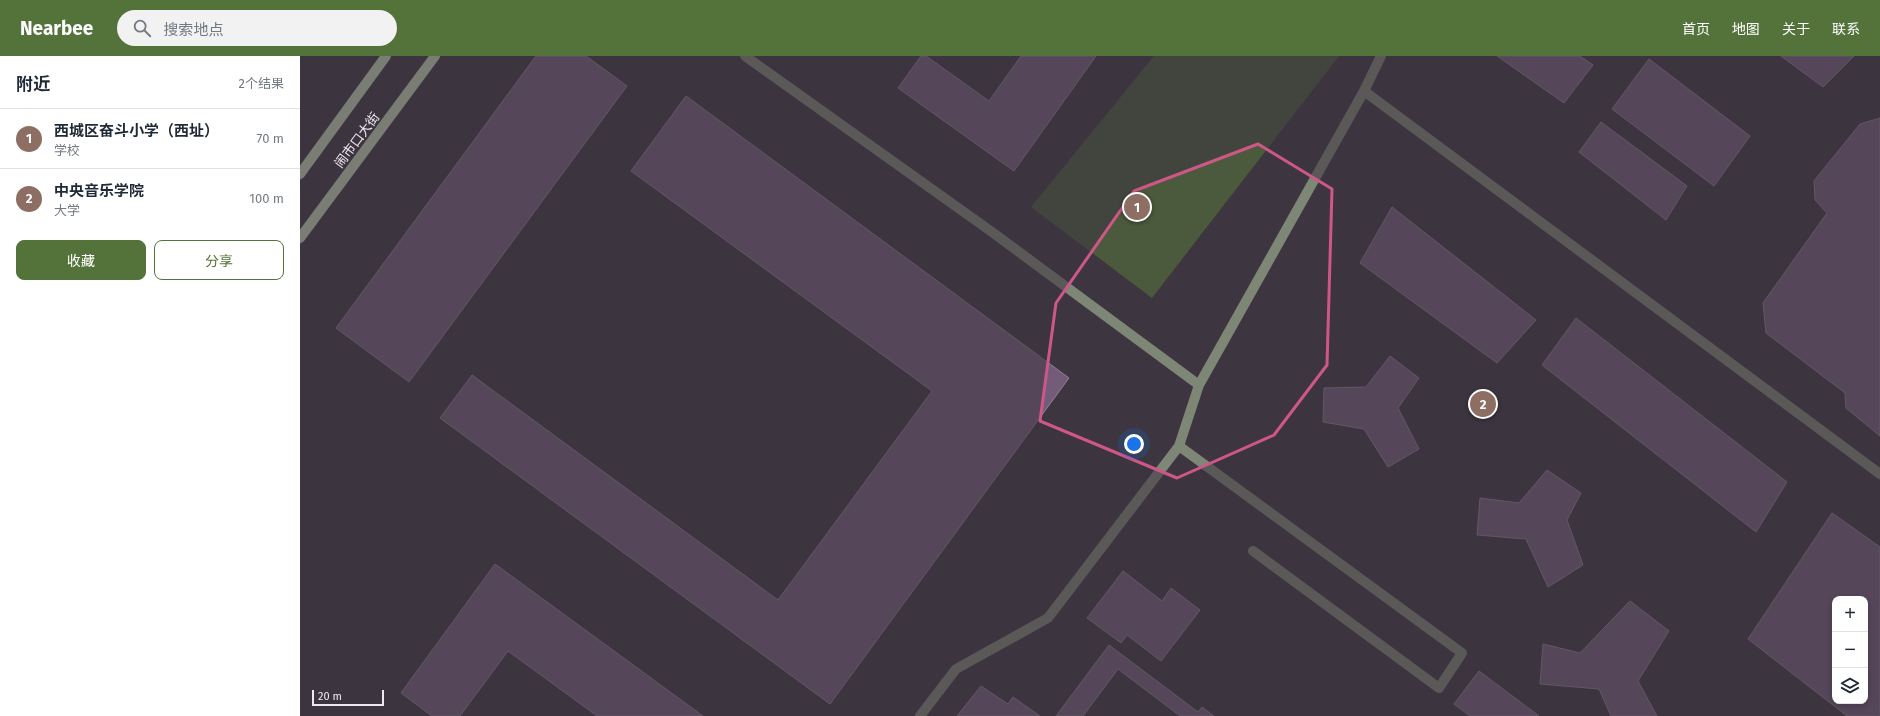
<!DOCTYPE html>
<html lang="zh">
<head>
<meta charset="utf-8">
<style>
	:root { --surface:#fff; --page:#f2f2f3; --text:#1f2937; --muted:#747a83; --line:#e0e1e3; --accent:#53733a }
	body { margin:0; font-family:"Fira Sans","Noto Sans SC",sans-serif; background:var(--page); color:var(--text) }
	.controls { position:absolute; right:12px; bottom:12px; display:grid; overflow:hidden; border-radius:8px; box-shadow:0 2px 6px #0003 }
	.controls button { width:36px; height:36px; display:grid; place-items:center; padding:0; border:0; border-bottom:1px solid var(--line); background:var(--surface); color:var(--text); font:20px sans-serif }
	.scale { position:absolute; left:12px; bottom:10px; width:72px; box-sizing:border-box; padding-left:4px; border:2px solid #eee9f0; border-top:0; font-size:11px; line-height:14px; white-space:nowrap; color:#eee9f0; -webkit-text-stroke:3px #3d353f; paint-order:stroke }
	.you { position:absolute; left:834px; top:388px; width:14px; height:14px; margin:-10px; border:3px solid #fff; border-radius:50%; background:#1a73e8; box-shadow:0 0 0 6px #1a73e833 }
	.badge { display:grid; place-items:center; width:26px; height:26px; border-radius:50%; background:var(--accent); color:#fff; font-size:13px; font-weight:700 }
	.pin { position:absolute; translate:-50% -50%; border:2px solid #fff; box-shadow:0 1px 4px #0006 }
	.list { margin:0; padding:0; list-style:none }
	h2 { display:flex; justify-content:space-between; align-items:center; height:52px; margin:0; padding:0 16px; font-size:17px }
	h2 small { font-size:13px; font-weight:400; color:var(--muted) }
	.list li { display:grid; grid-template-columns:26px 1fr auto; gap:12px; align-items:center; box-sizing:border-box; height:60px; padding:0 16px; border-top:1px solid var(--line) }
	.list b { display:block; font-size:15px; white-space:nowrap }
	.list p { margin:0; font-size:13px; white-space:nowrap; color:var(--muted) }
	.list em { font-size:13px; font-style:normal; color:var(--muted) }
	.actions { display:flex; gap:8px; padding:12px 16px }
	.actions a { flex:1; padding:9px 0; border:1px solid var(--accent); border-radius:8px; text-align:center; font-size:14px; color:var(--accent) }
	.actions .main { background:var(--accent); color:#fff }
	.icon { flex:none; width:22px; height:22px; fill:none; stroke:currentColor; stroke-width:2; stroke-linecap:round; stroke-linejoin:round }
	.map { position:relative; flex:none; width:1580px; height:660px; overflow:hidden }
	header { display:flex; align-items:center; gap:24px; box-sizing:border-box; height:56px; padding:0 20px; background:var(--accent); color:#fff }
	header strong { font-size:19px }
	nav { display:flex; gap:22px; margin-inline-start:auto; font-size:14px }
	.search { width:280px; height:36px; background:var(--page); display:flex; align-items:center; gap:10px; box-sizing:border-box; padding:0 14px; border-radius:22px; color:var(--muted); font-size:15px }
	main { display:flex }
	aside { flex:1; background:var(--surface) }
	.map>svg:first-child { display:block }
</style>
</head>
<body>
<header>
<strong>Nearbee</strong>
<div class="search"><svg class="icon" aria-label="search" viewBox="0 0 24 24"><circle cx="10" cy="10" r="6"/><path d="M15 15l6 6"/></svg>搜索地点</div>
<nav><a>首页</a><a>地图</a><a>关于</a><a>联系</a></nav>
</header>
<main>
<aside>
<h2>附近<small>2个结果</small></h2>
<ul class="list">
<li><span class="badge" style="background:#8d6e63">1</span><div><b>西城区奋斗小学（西址）</b><p>学校</p></div><em>70 m</em></li>
<li><span class="badge" style="background:#8d6e63">2</span><div><b>中央音乐学院</b><p>大学</p></div><em>100 m</em></li>
</ul>
<div class="actions"><a class="main">收藏</a><a>分享</a></div>
</aside>
<div class="map">
<svg width="1580" height="660" viewBox="0 0 1580 660">
	<rect width="100%" height="100%" fill="#3d353f"/>
	<path fill="#4b593c" d="M854,0h185l-187,242 -121,-91z"/>
	<path fill="#735b7a" stroke="#8d8390" fill-rule="evenodd" d="M236,0h50l41,30 -218,296 -73,-54z
		M621,0h5l63,45 32,-45h75l-82,115 -116,-83z
		M1197,0h83l13,9 -29,38z
		M1481,0h73l-31,31z
		M1349,3l101,77 -36,50 -102,-77z
		M386,40l383,282 -239,326 -390,-286 32,-43 306,225 154,-209 -301,-220z
		M1580,62v318l-34,-28 -1,-15 -79,-60 -3,-30 64,-90 -12,-13 -1,-19 46,-57z
		M1301,66l86,64 -21,34 -87,-68z
		M1092,151l144,113 -39,43 -137,-100z
		M1276,262l211,164 -31,50 -214,-167z
		M1090,300l29,22 -21,30 21,41 -31,18 -24,-38 -41,-7 1,-34 42,-1z
		M1247,414l34,23 -14,27 16,45 -35,22 -22,-48 -49,-4 3,-37 39,5z
		M1532,457l48,34v169h-33l-99,-77zM1535,543h30v102h-30z
		M195,508l208,152h-106l-89,-65 -48,65h-28l-31,-23z
		M823,515l39,30 9,-13 29,22 -39,51 -34,-26 -6,8 -34,-25z
		M1330,545l39,30 -31,50 19,35h-46l-12,-27 -59,-5 3,-40 37,9z
		M809,589l89,67 4,-5 12,9h-34l-62,-47 -35,47h-27z
		M1179,615l60,45h-69l-16,-12z
		M681,630l27,18 5,-7 27,19h-83z"/>
	<g fill="none" stroke-linecap="round" stroke-linejoin="round">
		<path stroke="#7e8676" stroke-width="10" d="M445,0l247,176 207,153
			M1064,35l516,383
			M879,390l283,207 -23,35 -186,-137
			M620,660l36,-47 92,-51 131,-172 20,-61 165,-294 17,-35"/>
		<path stroke="#c3d4b3" stroke-width="10" d="M0,118l86,-118
			M0,182l135,-182"/>
	</g>
	<path d="M0 0H1580V660H0ZM958,88l74,45 -5,176 -53,70 -97,43 -137,-57 16,-118 78,-112z" fill="#3d353f" fill-opacity=".55" fill-rule="evenodd"/>
	<path fill="none" stroke="#cf5788" stroke-width="3" stroke-linejoin="round" d="M958,88l74,45 -5,176 -53,70 -97,43 -137,-57 16,-118 78,-112z"/>
	<g text-anchor="middle" dominant-baseline="central" stroke-width="3.5" stroke-linejoin="round" paint-order="stroke">
		<g font-size="13" fill="#eee9f0" stroke="#3d353f">
			<text transform="translate(57 84) rotate(-53)">闹市口大街</text>
		</g>
	</g>
</svg>
<div class="controls">
<button>+</button>
<button>−</button>
<button><svg class="icon" aria-label="layers" viewBox="0 0 24 24"><path d="M12 4l9 5-9 5-9-5zM3 14l9 5 9-5"/></svg></button>
</div>
<div class="scale">20 m</div>
<div class="you"></div>
<div class="pin badge" style="left:837px;top:151px;background:#8d6e63">1</div>
<div class="pin badge" style="left:1183px;top:348px;background:#8d6e63">2</div>
</div>
</main>
</body>
</html>
